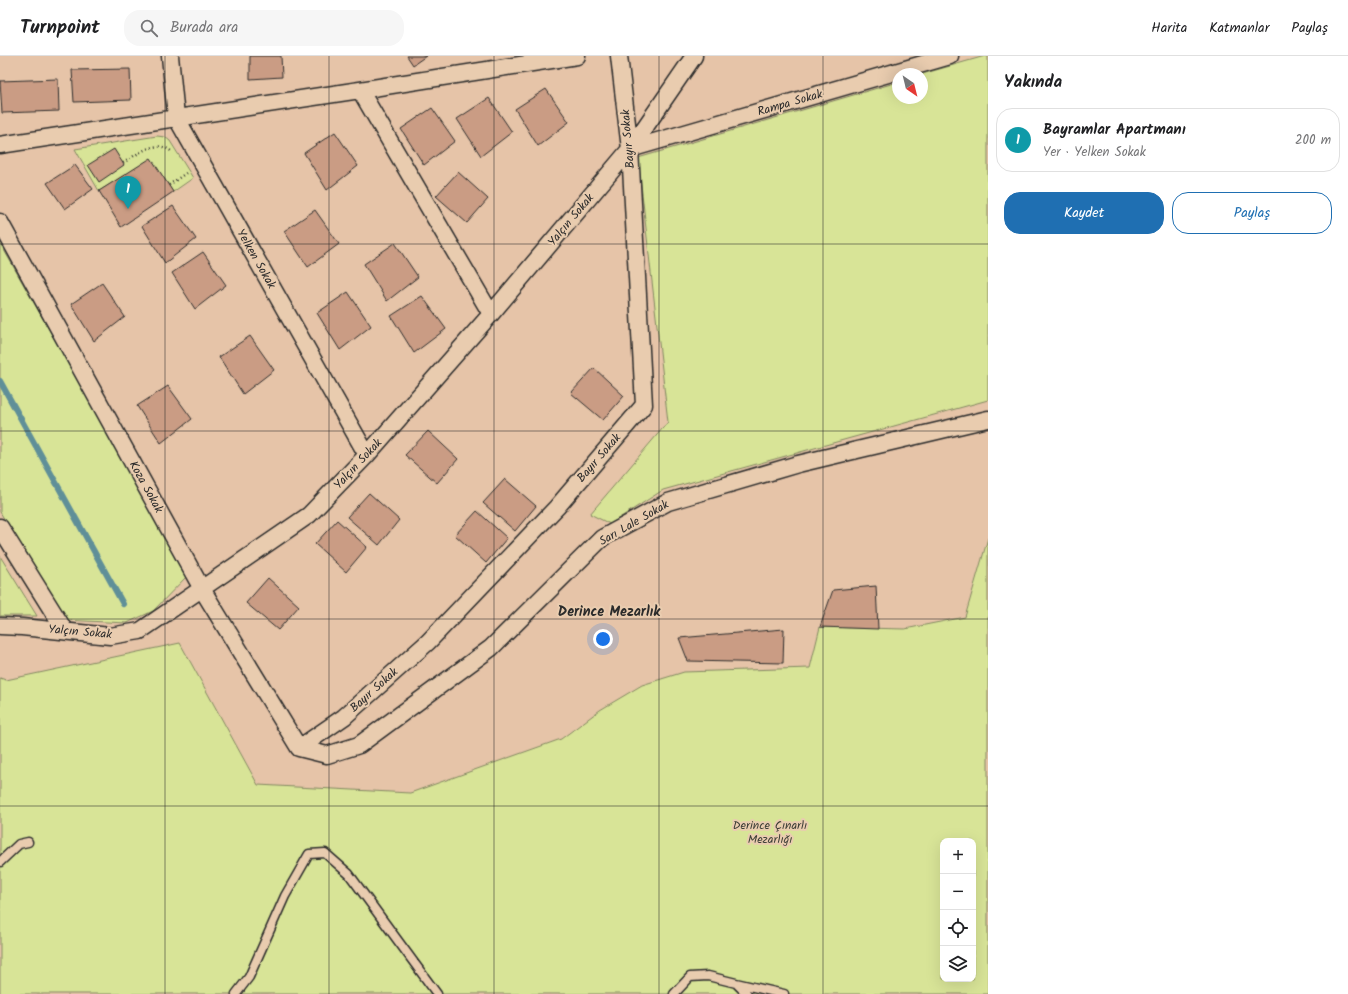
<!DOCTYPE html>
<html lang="tr">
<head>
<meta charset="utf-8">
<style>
	:root { --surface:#fff; --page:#f6f6f6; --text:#202124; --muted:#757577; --line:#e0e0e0; --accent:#1f6fb2 }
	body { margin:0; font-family:Kalam,sans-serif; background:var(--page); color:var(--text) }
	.controls { position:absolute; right:12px; bottom:12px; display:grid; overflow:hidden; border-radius:8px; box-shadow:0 4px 16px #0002 }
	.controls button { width:36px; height:36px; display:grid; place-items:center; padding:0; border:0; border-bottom:1px solid var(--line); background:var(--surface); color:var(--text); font:20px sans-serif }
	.compass { position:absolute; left:892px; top:12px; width:36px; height:36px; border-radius:50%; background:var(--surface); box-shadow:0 4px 16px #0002; rotate:145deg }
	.you { position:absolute; left:603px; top:583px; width:14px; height:14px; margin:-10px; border:3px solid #fff; border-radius:50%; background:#1a73e8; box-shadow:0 0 0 6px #1a73e833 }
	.badge { display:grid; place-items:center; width:26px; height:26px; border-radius:50%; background:var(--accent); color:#fff; font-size:13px; font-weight:700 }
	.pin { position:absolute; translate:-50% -33px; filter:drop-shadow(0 1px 2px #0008) }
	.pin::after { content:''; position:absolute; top:21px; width:14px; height:12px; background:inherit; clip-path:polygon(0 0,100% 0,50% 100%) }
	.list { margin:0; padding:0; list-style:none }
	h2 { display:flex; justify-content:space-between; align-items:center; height:52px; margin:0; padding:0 16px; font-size:17px }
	h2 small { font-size:13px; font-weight:400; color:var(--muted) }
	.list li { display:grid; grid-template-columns:26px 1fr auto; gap:12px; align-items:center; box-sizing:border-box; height:64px; margin:0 8px 8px; padding:0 8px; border:1px solid var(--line); border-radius:16px }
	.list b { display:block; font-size:15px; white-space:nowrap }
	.list p { margin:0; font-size:13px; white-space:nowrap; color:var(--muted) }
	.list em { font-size:13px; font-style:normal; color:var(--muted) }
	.actions { display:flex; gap:8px; padding:12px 16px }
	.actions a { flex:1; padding:9px 0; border:1px solid var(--accent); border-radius:16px; text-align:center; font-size:14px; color:var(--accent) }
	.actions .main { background:var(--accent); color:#fff }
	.icon { flex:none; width:22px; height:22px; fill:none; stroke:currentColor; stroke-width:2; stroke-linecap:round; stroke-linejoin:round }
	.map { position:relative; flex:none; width:988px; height:938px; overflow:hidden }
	header { display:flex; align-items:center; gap:24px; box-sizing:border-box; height:56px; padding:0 20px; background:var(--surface); border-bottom:1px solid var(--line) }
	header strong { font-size:19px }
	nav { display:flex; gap:22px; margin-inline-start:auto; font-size:14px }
	.search { width:280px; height:36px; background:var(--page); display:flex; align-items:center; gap:10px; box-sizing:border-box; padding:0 14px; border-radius:16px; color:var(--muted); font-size:15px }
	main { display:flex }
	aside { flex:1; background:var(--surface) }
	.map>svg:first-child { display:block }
</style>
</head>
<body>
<header>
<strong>Turnpoint</strong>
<div class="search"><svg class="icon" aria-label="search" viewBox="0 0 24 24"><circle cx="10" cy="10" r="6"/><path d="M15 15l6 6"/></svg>Burada ara</div>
<nav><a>Harita</a><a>Katmanlar</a><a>Paylaş</a></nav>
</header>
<main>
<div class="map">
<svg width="988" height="938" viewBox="0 0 988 938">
	<rect width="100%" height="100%" fill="#e6c4a8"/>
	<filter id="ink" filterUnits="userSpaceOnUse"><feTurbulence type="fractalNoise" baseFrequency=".025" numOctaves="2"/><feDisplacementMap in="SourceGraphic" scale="8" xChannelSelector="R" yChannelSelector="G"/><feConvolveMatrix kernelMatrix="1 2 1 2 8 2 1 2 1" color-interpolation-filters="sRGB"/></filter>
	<g filter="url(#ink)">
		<path fill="#d8e497" stroke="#828861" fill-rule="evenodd" d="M985,0h3v344l-325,90 -53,34 -20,-10 78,-92 -30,-264 260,-76v16h24v-24z
			M157,80l8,1 5,4 23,37 -20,14 -22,-33 -52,32 -24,-42z
			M0,187l188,332 -35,36 -26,12 -62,-3 -65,-108z
			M988,482v456h-988v-316l6,2 174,-37 78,142 152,8 151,-54 39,-29 42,-25 42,-13 126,-4 10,-41 85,2 60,-12zM943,785h30v138h-30z
			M0,500l37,60h-37z"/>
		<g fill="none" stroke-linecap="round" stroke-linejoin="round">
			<path stroke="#5f8f98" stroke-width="6" d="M0,325l123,223"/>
		</g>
		<path fill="#ca9c84" stroke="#2b2b2b" d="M250,0h31l1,21 -32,2z
			M407,0h19l-13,9z
			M130,13l1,31 -57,2 -2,-32z
			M58,23l1,32 -57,2 -2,-32z
			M546,33l23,33 -31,24 -23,-37z
			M489,42l23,34 -31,24 -24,-37z
			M432,52l23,33 -31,24 -23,-36z
			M335,76l23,34 -31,24 -23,-37z
			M114,93l10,16 -25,17 -11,-17z
			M151,102l22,34 -52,35 -22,-36z
			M75,109l18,24 -28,20 -18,-26z
			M458,116l30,27 -21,24 -31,-27z
			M173,150l23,33 -31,24 -23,-37z
			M315,154l24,34 -31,23 -24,-36z
			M395,187l23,34 -31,24 -23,-37z
			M203,196l23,33 -31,24 -23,-36z
			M102,227l23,34 -31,24 -23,-37z
			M348,236l23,34 -31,24 -23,-37z
			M422,240l24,33 -32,24 -23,-37z
			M250,280l24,34 -31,24 -24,-37z
			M594,312l30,28 -21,24 -32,-27z
			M168,330l24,33 -31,24 -24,-37z
			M428,375l30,28 -21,24 -32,-28z
			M505,423l31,27 -21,25 -32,-28z
			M369,437l30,27 -20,25 -32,-28z
			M477,455l30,27 -21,25 -31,-28z
			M337,464l30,27 -21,25 -31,-28z
			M268,522l31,28 -21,24 -32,-27z
			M876,530l2,43 -58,-2 13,-37z
			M784,573l-1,34 -95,-2 -9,-23z"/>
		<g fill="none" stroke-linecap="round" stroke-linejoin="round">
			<defs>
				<path id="lane" d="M0,806l19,-18 9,-2
					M736,927l48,11
					M236,938l13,-17 36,-81 24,-42 16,-1 24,21 88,120
					M674,938l16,-17 18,-1 28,7 11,11"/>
				<path id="street" d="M170,0l6,61 191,338
					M360,34l131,224
					M0,89l360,-55 217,-34
					M630,93l320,-93
					M0,166l202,367 97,159
					M0,471l65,104
					M0,570l22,1 88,9 30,-5 169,-116 58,-60 124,-141 139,-165 64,-93
					M299,692l45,-31 84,-75 129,-135 87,-102 -14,-256 -11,-93
					M299,692l28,7 32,-10 132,-97 111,-110 66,-36 130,-38 190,-45"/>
			</defs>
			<use href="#lane" stroke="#2b2b2b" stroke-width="11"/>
			<use href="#street" stroke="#2b2b2b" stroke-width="19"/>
			<path stroke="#2b2b2b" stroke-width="2.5" stroke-dasharray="1 3" stroke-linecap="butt" d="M123,107c15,-9 34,-26 50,-10
				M169,129l17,-12"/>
			<use href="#lane" stroke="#e9ccaf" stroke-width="8"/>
			<use href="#street" stroke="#e9ccaf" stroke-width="16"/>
		</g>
	</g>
	<path fill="none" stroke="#2b2b2b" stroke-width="1" stroke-opacity="0.55" d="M165,0v938M329,0v938M494,0v938M659,0v938M823,0v938M0,188h988M0,375h988M0,563h988M0,750h988"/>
	<g text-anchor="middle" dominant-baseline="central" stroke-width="4" stroke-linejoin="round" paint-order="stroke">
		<g font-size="12" fill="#2b2b2b" stroke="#e9ccaf">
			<text transform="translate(790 47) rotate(-16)">Rampa Sokak</text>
			<text transform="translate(628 83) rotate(-95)">Bayır Sokak</text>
			<text transform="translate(571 164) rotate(-50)">Yalçın Sokak</text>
			<text transform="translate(256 203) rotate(60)">Yelken Sokak</text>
			<text transform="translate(599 402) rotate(-49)">Bayır Sokak</text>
			<text transform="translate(358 408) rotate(-47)">Yalçın Sokak</text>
			<text transform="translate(146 431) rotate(61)">Koza Sokak</text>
			<text transform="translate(634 467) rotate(-30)">Sarı Lale Sokak</text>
			<text transform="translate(80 576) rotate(5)">Yalçın Sokak</text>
			<text transform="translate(374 634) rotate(-42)">Bayır Sokak</text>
		</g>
		<g font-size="12" fill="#3c3e36" stroke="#e9ccaf">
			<text x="770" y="769">Derince Çınarlı<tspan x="770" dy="14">Mezarlığı</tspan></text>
		</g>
		<g font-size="14" font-weight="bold" fill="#2b2b2b" stroke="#e9ccaf">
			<text x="609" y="556">Derince Mezarlık</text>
		</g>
	</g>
</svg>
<div class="controls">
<button>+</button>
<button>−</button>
<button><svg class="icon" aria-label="locate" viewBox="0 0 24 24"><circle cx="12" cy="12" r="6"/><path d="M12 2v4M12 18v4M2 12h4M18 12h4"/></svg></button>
<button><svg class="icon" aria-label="layers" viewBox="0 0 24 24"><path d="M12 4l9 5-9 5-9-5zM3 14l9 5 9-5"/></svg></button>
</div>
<svg class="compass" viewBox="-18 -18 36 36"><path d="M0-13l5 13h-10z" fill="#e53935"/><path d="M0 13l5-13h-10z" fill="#757577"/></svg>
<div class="you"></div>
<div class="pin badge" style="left:128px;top:153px;background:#0f9aa8">1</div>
</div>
<aside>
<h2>Yakında<small></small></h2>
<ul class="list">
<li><span class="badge" style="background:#0f9aa8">1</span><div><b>Bayramlar Apartmanı</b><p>Yer · Yelken Sokak</p></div><em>200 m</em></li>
</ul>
<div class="actions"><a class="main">Kaydet</a><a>Paylaş</a></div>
</aside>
</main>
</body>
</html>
